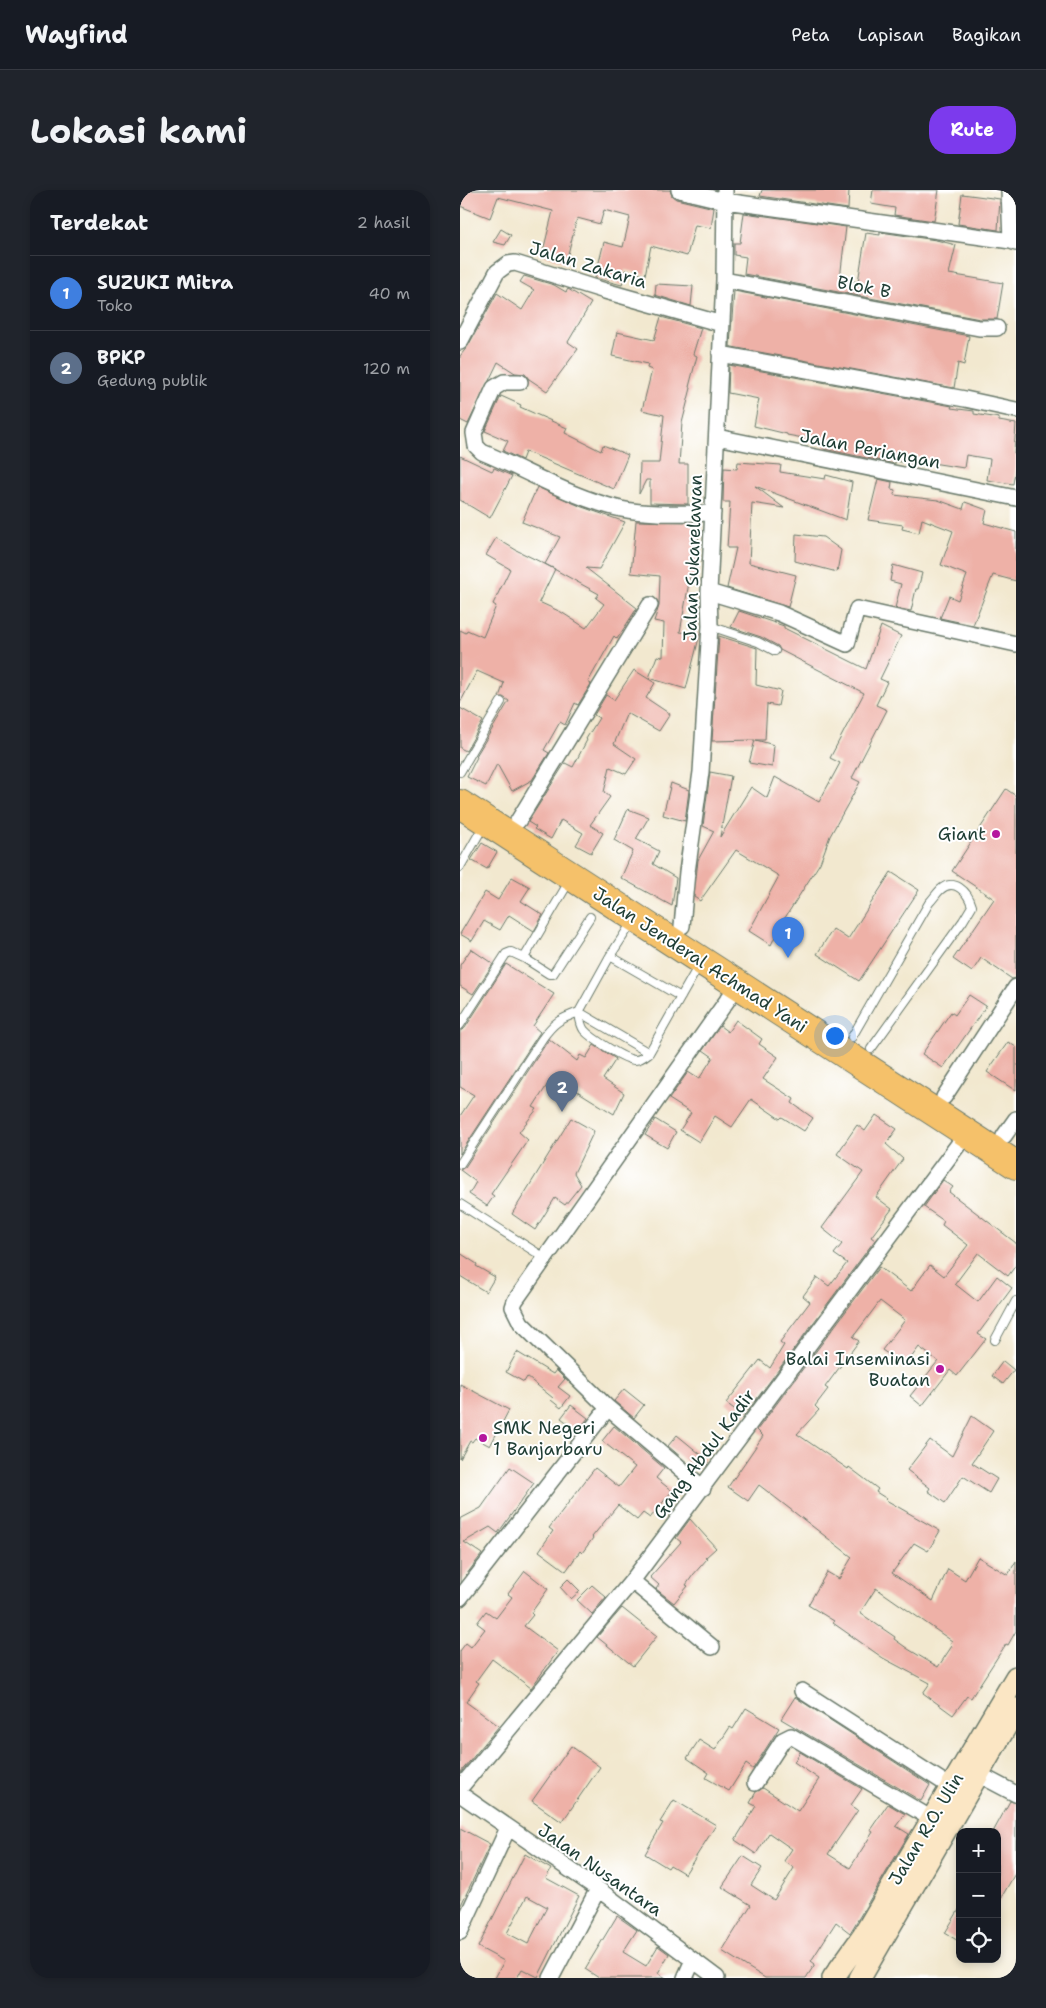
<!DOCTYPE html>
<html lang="id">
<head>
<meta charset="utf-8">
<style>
	:root { --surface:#171b24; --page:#20242c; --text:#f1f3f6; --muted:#9ea1a6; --line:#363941; --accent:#7c3aed }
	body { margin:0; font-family:"Shantell Sans",sans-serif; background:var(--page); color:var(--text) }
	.controls { position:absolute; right:15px; bottom:15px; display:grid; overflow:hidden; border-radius:10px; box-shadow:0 2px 8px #0003 }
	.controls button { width:45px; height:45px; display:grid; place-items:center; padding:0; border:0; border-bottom:1px solid var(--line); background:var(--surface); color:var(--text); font:25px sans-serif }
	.you { position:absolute; left:374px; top:845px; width:18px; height:18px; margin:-12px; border:4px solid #fff; border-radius:50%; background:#1a73e8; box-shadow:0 0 0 8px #1a73e833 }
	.badge { display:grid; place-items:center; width:32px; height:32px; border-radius:50%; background:var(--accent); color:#fff; font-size:16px; font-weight:700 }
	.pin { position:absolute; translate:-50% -41px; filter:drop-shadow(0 1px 2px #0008) }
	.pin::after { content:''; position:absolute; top:26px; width:18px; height:15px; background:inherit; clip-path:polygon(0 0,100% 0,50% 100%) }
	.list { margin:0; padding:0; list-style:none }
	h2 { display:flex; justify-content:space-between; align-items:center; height:65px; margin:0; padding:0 20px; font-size:21px }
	h2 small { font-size:16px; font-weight:400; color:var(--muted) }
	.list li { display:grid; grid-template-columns:32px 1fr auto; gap:15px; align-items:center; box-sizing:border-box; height:75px; padding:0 20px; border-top:1px solid var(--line) }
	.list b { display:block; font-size:19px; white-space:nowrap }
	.list p { margin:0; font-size:16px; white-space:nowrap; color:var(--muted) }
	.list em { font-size:16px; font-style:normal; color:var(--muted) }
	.icon { flex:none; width:28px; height:28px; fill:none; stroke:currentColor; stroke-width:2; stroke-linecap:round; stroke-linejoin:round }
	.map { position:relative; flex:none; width:556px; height:1788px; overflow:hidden; border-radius:20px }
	header { display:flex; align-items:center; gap:30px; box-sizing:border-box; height:70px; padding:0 25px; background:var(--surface); border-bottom:1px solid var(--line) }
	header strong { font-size:24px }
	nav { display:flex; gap:28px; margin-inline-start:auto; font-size:18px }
	.intro { display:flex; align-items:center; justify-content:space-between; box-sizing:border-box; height:120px; padding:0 30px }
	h1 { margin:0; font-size:35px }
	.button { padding:12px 22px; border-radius:20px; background:var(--accent); color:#fff; font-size:18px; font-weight:700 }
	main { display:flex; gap:30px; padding:0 30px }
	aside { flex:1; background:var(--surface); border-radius:20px; box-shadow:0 2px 8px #0003 }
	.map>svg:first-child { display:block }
</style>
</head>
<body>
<header>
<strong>Wayfind</strong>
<nav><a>Peta</a><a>Lapisan</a><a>Bagikan</a></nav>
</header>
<div class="intro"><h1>Lokasi kami</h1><a class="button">Rute</a></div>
<main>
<aside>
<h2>Terdekat<small>2 hasil</small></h2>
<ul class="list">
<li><span class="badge" style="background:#3f7fe0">1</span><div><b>SUZUKI Mitra</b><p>Toko</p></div><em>40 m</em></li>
<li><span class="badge" style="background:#5c6f8a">2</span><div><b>BPKP</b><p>Gedung publik</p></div><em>120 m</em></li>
</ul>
</aside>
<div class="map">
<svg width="556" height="1788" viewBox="0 0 556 1788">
	<rect width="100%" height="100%" fill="#fff"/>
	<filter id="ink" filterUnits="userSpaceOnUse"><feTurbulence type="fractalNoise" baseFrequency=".02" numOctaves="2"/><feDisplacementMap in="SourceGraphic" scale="10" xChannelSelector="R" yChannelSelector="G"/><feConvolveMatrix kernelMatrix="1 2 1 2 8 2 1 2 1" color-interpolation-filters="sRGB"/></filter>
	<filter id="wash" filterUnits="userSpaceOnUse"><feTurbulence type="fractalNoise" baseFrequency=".0096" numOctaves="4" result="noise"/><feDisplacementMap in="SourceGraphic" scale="20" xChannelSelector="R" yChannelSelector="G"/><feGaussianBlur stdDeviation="1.12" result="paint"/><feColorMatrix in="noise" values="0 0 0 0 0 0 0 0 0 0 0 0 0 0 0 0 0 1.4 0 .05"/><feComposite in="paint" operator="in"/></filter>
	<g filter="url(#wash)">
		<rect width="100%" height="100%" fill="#f2e8cf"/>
		<g id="blocks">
			<path fill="#eeb1a7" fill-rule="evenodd" d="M0,0h210l2,6 4,3 38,9 -3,20 -16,-3 -8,31 -36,-10 -6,29 -20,-5 -3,15 -27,-7 9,-36 19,5 7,-30 -26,-7 -4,14 -23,-6 -11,44 -24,-7 11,-44 -55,-14 -8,21 -30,-12z
				M302,0h87l-1,19 -88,-13z
				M413,0h66l-5,31 -40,-6 1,-7 -24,-4z
				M502,4l38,5 -2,31 -40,-6z
				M284,23l102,14 -6,52 18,3 8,-49 14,2v-3l56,8 20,5 -7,29 54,9 -6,36h-17l-236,-45 2,-17 -12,-2v-12h6z
				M41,39l10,6 -6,10 -12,-3z
				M64,86l30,9 12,7 2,-3 23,14 -23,39 10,7 -31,42 -18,-12 -4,-5 -10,-1 -17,-11 -30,62 -8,-4v-64l8,-10 29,-53 25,17 12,-20 -14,-8z
				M196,94l37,2 -2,20 -36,-11z
				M274,101l235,45 -5,29 -6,-2 -4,25 -222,-41 -2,-1z
				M201,127l40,11 -8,26 4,2 -8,31 2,1 -9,35 -3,41h9v40l-38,-1v-23h-4l-7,14 1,-31h19l5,-48 -22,-5 10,-40 -5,-2 1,-4 -36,-8 5,-24 37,8z
				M269,175l223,41 -1,2 23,3v3l25,4v3l17,3 -2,29 2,1v12l-3,18 -26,-4 3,-21 -24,-4 -2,13 -51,-8 -1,4 -17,-3v3l-71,-15 1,-7 -38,-7v-1l-33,-8 5,-27 -31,-6z
				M41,206l20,9 -1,2 47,21 -2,5 36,18 2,-6 25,10 -14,34 -80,-34 -9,-3 -3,8 -19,-9 5,-10 -23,-10z
				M0,266l32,15 2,-3 18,8 -22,42 -30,-18z
				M278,272l43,3 -1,7 45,7 1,-4 26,7 -6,38 -91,-34 29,22 -32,-5 -3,60 47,12 -8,32 -61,-19 9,-40h-9l3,-46h-7l1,-34 13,1z
				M418,289l14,3 -1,7 4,1 -1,5 44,5 25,9 2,-7 22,8 -3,13 32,9v49l-23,-6 -20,50 -33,-7 9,-22 9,4 9,-25 -26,-10 12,-34 -31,-12 -3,14 -17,-4 1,-4 -35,-5z
				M77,297l45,20 43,15 -26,47 -13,-1 51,40 -20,31 -3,-3 -26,46 3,2 -13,21 -3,-2 -10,22 -5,-3 -16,28 5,3 -17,27 -20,11 -15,-27 -11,22 -19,-9 10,-20 -1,-1 33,-55 -6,-4h-4l5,-14 -27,-12 -17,32v-73l6,3 1,-3 16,7 13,-31 -3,-2 17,-35 -24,-14 10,-17 20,12 39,19 -16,33 22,10 25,16 18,-24 -8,-6 3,-4 -54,-30 15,-27 -38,-15z
				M176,331l64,1 -5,56 -5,-1 -10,55 20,2 -14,55 -37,-11 8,-22 6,1 1,-34 -10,-2 5,-15 1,-30 -29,-3z
				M336,344l27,3 18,13 -4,22 -42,-11z
				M433,375l29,8 -4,16h-2l-5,22 -16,-3 6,-24 -11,-3z
				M279,421l45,15v2l82,41 15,-43 20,10 -21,43 7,3 -11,23 11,5 -35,68 8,4 -30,54 -10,27 -39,61 -10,21 -22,-14 30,-55 -43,-26 -36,51 -6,-4 4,-37 16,-29 -11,-5 7,-54 21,4 -11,61 31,-50 16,11 8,-21 44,25 21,-39 -10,-5 34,-65 -84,-43 -2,-4 -17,-9 -30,-10z
				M259,446l38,12 -1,37 25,6 -3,15 -11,-2 -2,36h-9l18,5 -2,22 -23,-4 6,-23 -43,1z
				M174,480l21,13 -9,15 24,16 -11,17 -32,-18 -13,31 22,15 -10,15 -16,-7 -6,25 6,5 -20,28 13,8 -12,20 -15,-8 7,-12 -22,-13 -10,19 -17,-10 2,-2 -8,-5 37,-59 8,4 14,-27 -1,-1 13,-21 -5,-3 12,-20 8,5z
				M0,518l23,13 -17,30 -6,-3z
				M211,593l18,7 -4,31 -22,-6z
				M546,599l10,7v182l-4,1 -31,-21 -9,14 -19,-13 41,-60 -42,-28z
				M168,619l21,8 -13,22 23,12 -6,13 23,14 -4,28 -51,-28 12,-27 -19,-11z
				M22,653l15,9 -10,17 -16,-9z
				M431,682l28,18 -60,91 -42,-27 16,-25 15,10z
				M52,687l18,10 -9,14 22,14 -9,16 -25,-16 -9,15 -16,-9 -12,20 -12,-7 25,-42 13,8z
				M11,759l22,15 -20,30 -13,-8v-21z
				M46,774l48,30 -21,32 7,6 -80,122v-38l14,-21 -14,-8v-56l5,-3z
				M509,805l17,11 -43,62 -21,-14 29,-42 4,3z
				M276,830l26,19 -3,5 19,13 -15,22 31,20 -2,4 21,15 -9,13 -22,-14 -2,2 -29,-20 -19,28 -17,-11 -16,26 -19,-12 11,-17 -22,-14 19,-27 11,7 14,-22 -10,-7 17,-24 8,6z
				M89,849l28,22 3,-6 6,3 8,-13 22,14 -13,20 21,14 -10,21 -61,-38 -20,31 4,2 -18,23 9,8 -37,54 3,2 -7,10 -18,-12 7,-12 -16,-12 5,-3z
				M548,852l8,5v44l-29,-19z
				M416,925l21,14 -11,15 17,15 -27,38 16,12 -21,28 4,3 -131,176 -18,-13 34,-43 10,8 14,-23 -4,-3 30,-40 -7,-6 14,-19 12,9 18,-23 -13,-9 8,-10 -20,-16 41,-56 -26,-18 20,-29 8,6z
				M111,928l23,13 -20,42 7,12 -16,20 -10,-7 -20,32 -23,-16z
				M195,929l21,13 -9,16 -22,-13z
				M483,990l10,7 -4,5 67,51v22l-8,11 -30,-23 -23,31 23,18 19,-26 15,12 -34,46 8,5 -29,37 -7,-6 -28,36 -12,-10 28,-35 -19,-14 -14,19 -23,-16 23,-30 -25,-19 -27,36 6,4 -34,46 3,2 -13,17 4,4 -22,24 51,35 1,-2 29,22 -2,3 11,7 -1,1 54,31 -12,20 -14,-8 -22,30 41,28 15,-32 17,11 13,-23 30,18 8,-14v70l-8,14 -2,-1 -35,54 -4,-2 -14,19 -30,-22 7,-10 -47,-25 -50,-35 1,-2 -26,-16 19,-33 12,7 13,-22 -93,-72 -11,16 -20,-14 35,-51 -6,-6 122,-163 32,24 19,-26 14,11 24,-31 -26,-20 2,-4 -20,-14zM416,1398l76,53 -2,3 2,2 -14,21 -30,-18 -14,-10 1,-2 -35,-24z
				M0,1063l17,11 -1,2 19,11 -9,15 -26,-16z
				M57,1162l36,22 3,-4 9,9 -7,8 12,9 -9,12 -10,-8 2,-2 -26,-21 -3,5 -18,-10z
				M543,1171l11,9 -11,14 -11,-8z
				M0,1194l49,26 -19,36 -15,-8 -3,4 -2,-1 -10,18z
				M164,1199l20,16 -10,13 -20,-17z
				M111,1215l17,13 -10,13 -17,-13z
				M512,1226l21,15 -21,32 25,16 -8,14 -26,-17 -18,27 -17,-12 2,-3 -23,-18 23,-30 22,16z
				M154,1236l50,42 -8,10 16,13 -22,27 -7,-5 -6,7 -19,-15 -26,32 1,1 -11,15 -2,-2 -14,20 -27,-20 14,-20 -4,-3 46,-60 24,19 16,-20 -33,-26z
				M217,1245l28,23 -9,12 -28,-24z
				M50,1277l24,16 -36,50 -8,-6 -26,15 18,12 -22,29v-64l21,-11z
				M230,1329l26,29 -11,10 2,1 -14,16 -7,10 2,1 -14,17 -18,-14 3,-4 -9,-8 31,-35 -5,-4z
				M65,1381l23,18 -17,24 2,2 -9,11 34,25 -27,37 -39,-29 -16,22 3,2 -13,19 33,24 -39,47v-122l6,-8 5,4 14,-18 -8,-6 9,-12 10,7 16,-21 -4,-3z
				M108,1389l12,12 -9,8 -11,-12z
				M132,1395l14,12 -14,17 -15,-14z
				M162,1418l35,28 -24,30 -36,-29z
				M335,1507l135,88 -9,16 -140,-82z
				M286,1518l33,20 -26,41 -7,-5 -17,27 -23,-13 3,-5 -22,-15 12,-18 16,10 15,-23 3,2z
				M111,1556l29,21 -38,55 -30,-21z
				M340,1562l62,37 -11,16 7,5 -30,44 22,14 23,-36 -3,-2 18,-26 17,10 -9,12 13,8 -59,99 -14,-11 -25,39 4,3 -9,14h-41l-43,-27 29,-46 -29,-18 21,-31 19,12 -11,17 23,15 20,-32 -10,-7 8,-12 -23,-16 -13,21 -21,-14 21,-34 -6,-3 6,-11 7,-4 35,23 21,-32 -25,-17z
				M214,1610l42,25 -31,49 -15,-9 -2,3 -23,-14 18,-31 -3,-1z
				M550,1611l6,2v69l-19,33v-73h-4z
				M0,1638l30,16 -30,63z
				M65,1664l26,15 -5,9 33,18 -41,81 -16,-8 -5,9h-22l9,-17 -26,-14zM67,1706l20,11 -19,37 -21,-11z
				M500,1718v34l-15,-9z
				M157,1726l20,14 -14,22 23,14 12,-20 11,8 -11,19 8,5h-67l-14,-9z"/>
		</g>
	</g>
	<g filter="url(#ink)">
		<use href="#blocks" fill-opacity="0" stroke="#69796a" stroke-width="1"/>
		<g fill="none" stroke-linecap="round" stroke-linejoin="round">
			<defs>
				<path id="lane" d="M250,436l48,16 17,9
					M0,582l41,-70
					M0,677l24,-42
					M173,731l-23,35 -31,56 70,41 50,-88
					M150,766l71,41
					M64,768l25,16h4l37,-57
					M0,835l46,-71 5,-2 13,6 46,-78
					M392,847l77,-134c4,-4 7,-9 11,-13 14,-13 28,2 32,16l-9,15 -92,128
					M0,974l82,-125c12,-17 18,-20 37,-27 1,7 1,12 5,18 7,8 41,30 51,30 5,0 9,-3 14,-7
					M0,1014l85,54
					M535,1150l21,-39"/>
				<path id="street" d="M219,0l46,11 286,40
					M549,0l2,51 5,2
					M264,90l255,48h18
					M0,152l37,-70 11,-8 7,-1 90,28 117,33
					M260,164l245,45 51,11
					M60,192h-16l-10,6 -20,45 2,13 6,6c46,19 90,46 139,57 30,6 61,4 92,4
					M257,247l299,61
					M249,402l70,21 68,31 10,-35 159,35
					M58,631l132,-216
					M222,736l5,-54 14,-100 9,-146 -1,-34 15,-312 1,-90
					M484,907l72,-110
					M544,946l12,-17
					M148,1218l95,80
					M172,1391l80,66
					M0,1408l148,-190 -87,-85 -8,-16 2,-6 223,-316
					M342,1501l149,96
					M518,1584l38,20
					M295,1593l28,-43 8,-4 141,83
					M0,1598l172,-207 335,-448
					M0,1604l138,95 119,89
					M0,1742l48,-104
					M91,1788l47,-89
					M225,1788l8,-18"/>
				<path id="secondary" d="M373,1788l30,-42 153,-259
					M400,1788l156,-269"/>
				<path id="highway" d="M0,614l556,361"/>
			</defs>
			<use href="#lane" stroke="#69796a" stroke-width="10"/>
			<use href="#street" stroke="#69796a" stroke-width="18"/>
			<use href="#secondary" stroke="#69796a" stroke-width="24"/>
			<use href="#highway" stroke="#69796a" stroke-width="30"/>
			<use href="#lane" stroke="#fff" stroke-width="8"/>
			<use href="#street" stroke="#fff" stroke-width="15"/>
			<use href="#secondary" stroke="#fbe6c4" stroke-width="21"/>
			<use href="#highway" stroke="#f5c16b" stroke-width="28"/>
		</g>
	</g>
	<g fill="#b5179e" stroke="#fff" stroke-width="2">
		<circle cx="536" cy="644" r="5"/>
		<circle cx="480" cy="1179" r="5"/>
		<circle cx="23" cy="1248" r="5"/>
	</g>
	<g text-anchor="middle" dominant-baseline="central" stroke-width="4" stroke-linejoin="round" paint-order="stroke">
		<g font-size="18" fill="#1f3d34" stroke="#fff">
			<text transform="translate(128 75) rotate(17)">Jalan Zakaria</text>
			<text transform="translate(404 97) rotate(11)">Blok B</text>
			<text transform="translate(410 259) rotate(11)">Jalan Periangan</text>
			<text transform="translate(233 368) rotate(-88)">Jalan Sukarelawan</text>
			<text transform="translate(240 770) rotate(33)">Jalan Jenderal Achmad Yani</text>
			<text transform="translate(244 1264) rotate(-53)">Gang Abdul Kadir</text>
			<text transform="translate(466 1639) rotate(-59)">Jalan R.O. Ulin</text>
			<text transform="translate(140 1680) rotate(35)">Jalan Nusantara</text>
		</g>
		<g font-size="18" fill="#1f3d34" stroke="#fff" text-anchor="end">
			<text x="526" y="644">Giant</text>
			<text x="470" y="1169">Balai Inseminasi<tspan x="470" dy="21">Buatan</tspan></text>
			<text x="33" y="1238" text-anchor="start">SMK Negeri<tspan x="33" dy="21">1 Banjarbaru</tspan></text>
		</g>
	</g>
</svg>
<div class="controls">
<button>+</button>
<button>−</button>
<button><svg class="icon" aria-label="locate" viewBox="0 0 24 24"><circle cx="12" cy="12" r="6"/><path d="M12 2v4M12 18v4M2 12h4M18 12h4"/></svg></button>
</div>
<div class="you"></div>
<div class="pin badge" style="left:328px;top:768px;background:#3f7fe0">1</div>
<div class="pin badge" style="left:102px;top:922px;background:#5c6f8a">2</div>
</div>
</main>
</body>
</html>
